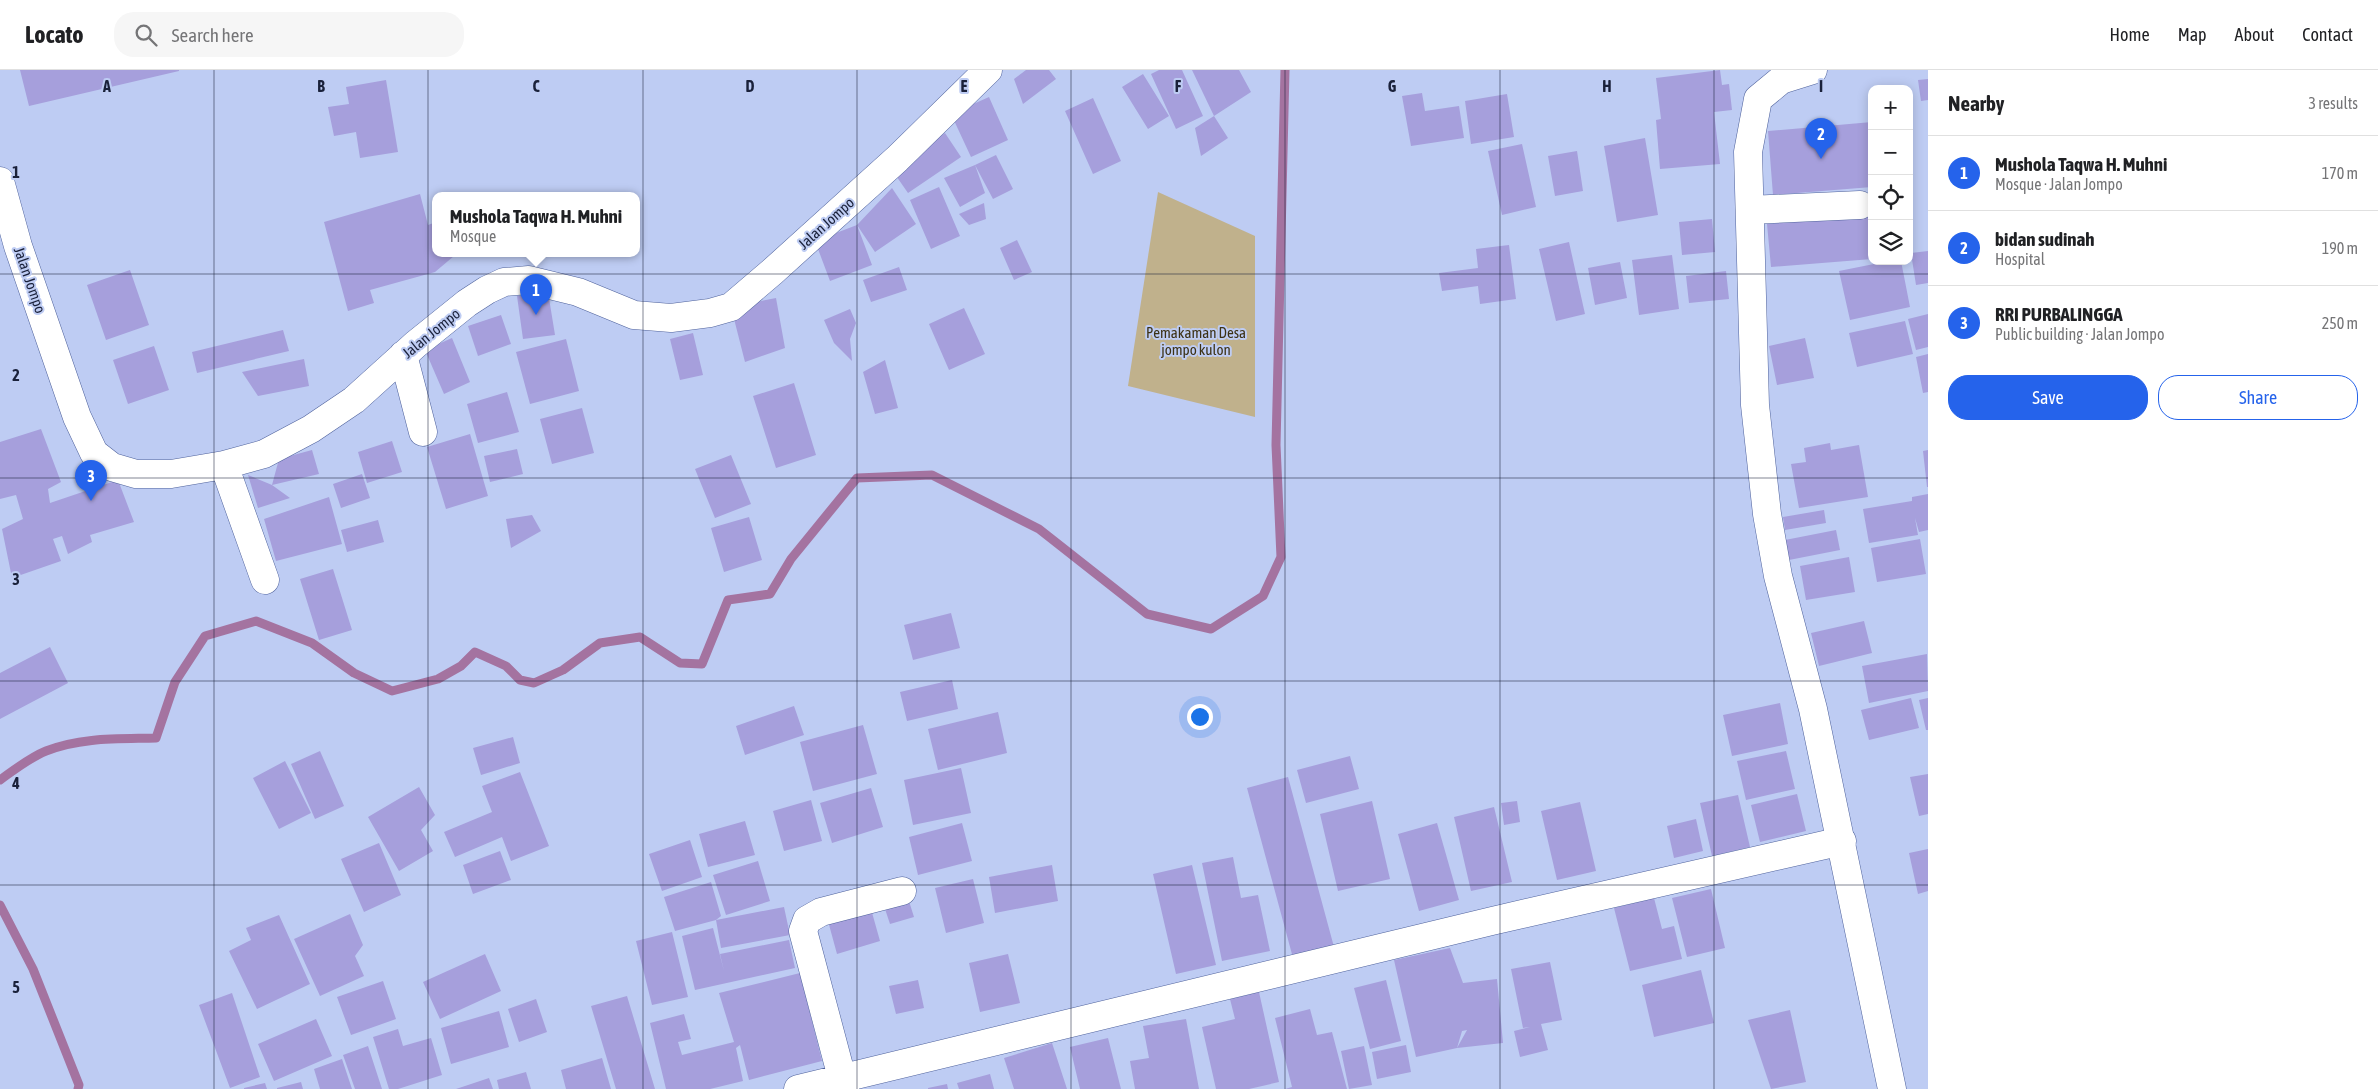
<!DOCTYPE html>
<html lang="en">
<head>
<meta charset="utf-8">
<style>
	:root { --surface:#fff; --page:#f6f6f6; --text:#202124; --muted:#757577; --line:#e0e0e0; --accent:#2563eb }
	body { margin:0; font-family:"Asap Condensed",sans-serif; background:var(--page); color:var(--text) }
	.controls { position:absolute; right:15px; top:15px; display:grid; overflow:hidden; border-radius:10px; box-shadow:0 2px 12px #0003 }
	.controls button { width:45px; height:45px; display:grid; place-items:center; padding:0; border:0; border-bottom:1px solid var(--line); background:var(--surface); color:var(--text); font:25px sans-serif }
	.you { position:absolute; left:1199px; top:646px; width:18px; height:18px; margin:-12px; border:4px solid #fff; border-radius:50%; background:#1a73e8; box-shadow:0 0 0 8px #1a73e833 }
	.badge { display:grid; place-items:center; width:32px; height:32px; border-radius:50%; background:var(--accent); color:#fff; font-size:16px; font-weight:700 }
	.pin { position:absolute; translate:-50% -41px; filter:drop-shadow(0 1px 2px #0008) }
	.pin::after { content:''; position:absolute; top:26px; width:18px; height:15px; background:inherit; clip-path:polygon(0 0,100% 0,50% 100%) }
	.popup { position:absolute; left:432px; top:122px; width:208px; height:65px; box-sizing:border-box; display:grid; place-content:center; border-radius:10px; background:var(--surface); filter:drop-shadow(0 1px 4px #0005); font-size:16px; white-space:nowrap; color:var(--muted) }
	.popup b { font-size:19px; color:var(--text) }
	.popup::after { content:''; position:absolute; left:50%; top:100%; margin-left:-10px; border:10px solid transparent; border-top-color:var(--surface) }
	.list { margin:0; padding:0; list-style:none }
	h2 { display:flex; justify-content:space-between; align-items:center; height:65px; margin:0; padding:0 20px; font-size:21px }
	h2 small { font-size:16px; font-weight:400; color:var(--muted) }
	.list li { display:grid; grid-template-columns:32px 1fr auto; gap:15px; align-items:center; box-sizing:border-box; height:75px; padding:0 20px; border-top:1px solid var(--line) }
	.list b { display:block; font-size:19px; white-space:nowrap }
	.list p { margin:0; font-size:16px; white-space:nowrap; color:var(--muted) }
	.list em { font-size:16px; font-style:normal; color:var(--muted) }
	.actions { display:flex; gap:10px; padding:15px 20px }
	.actions a { flex:1; padding:11px 0; border:1px solid var(--accent); border-radius:20px; text-align:center; font-size:18px; color:var(--accent) }
	.actions .main { background:var(--accent); color:#fff }
	.icon { flex:none; width:28px; height:28px; fill:none; stroke:currentColor; stroke-width:2; stroke-linecap:round; stroke-linejoin:round }
	.map { position:relative; flex:none; width:1928px; height:1019px; overflow:hidden }
	header { display:flex; align-items:center; gap:30px; box-sizing:border-box; height:70px; padding:0 25px; background:var(--surface); border-bottom:1px solid var(--line) }
	header strong { font-size:24px }
	nav { display:flex; gap:28px; margin-inline-start:auto; font-size:18px }
	.search { width:350px; height:45px; background:var(--page); display:flex; align-items:center; gap:12px; box-sizing:border-box; padding:0 18px; border-radius:20px; color:var(--muted); font-size:19px }
	main { display:flex }
	aside { flex:1; background:var(--surface) }
	.map>svg:first-child { display:block }
</style>
</head>
<body>
<header>
<strong>Locato</strong>
<div class="search"><svg class="icon" aria-label="search" viewBox="0 0 24 24"><circle cx="10" cy="10" r="6"/><path d="M15 15l6 6"/></svg>Search here</div>
<nav><a>Home</a><a>Map</a><a>About</a><a>Contact</a></nav>
</header>
<main>
<div class="map">
<svg width="1928" height="1019" viewBox="0 0 1928 1019">
	<rect width="100%" height="100%" fill="#beccf3"/>
	<path fill="#c0b18c" d="M1158,122l97,44v181l-127,-31z"/>
	<g fill="none" stroke-linecap="round" stroke-linejoin="round">
		<path stroke="#a473a0" stroke-width="9" d="M0,710c14,-10 29,-22 46,-29 35,-14 74,-12 110,-13l19,-56 30,-46 51,-15 56,22 42,30 38,18 46,-12 23,-13 14,-14 31,14 14,14 14,3 29,-13 37,-27 40,-6 40,26 22,1 26,-64 42,-6 21,-35 66,-81 75,-3 107,54 108,85 64,15 52,-33 18,-39 -5,-112 9,-375
			M0,835l33,64 46,116 -1,4"/>
	</g>
	<path fill="#a69fdc" fill-rule="evenodd" d="M20,0h159v1l-150,35z
		M1026,0h23l7,9 -33,25 -9,-25z
		M1159,0h23l21,46 -27,13 -25,-55z
		M1192,0h47l12,22 -37,24z
		M1720,0l2,15 7,-1 3,26 -18,2 6,52 -60,5 -4,-49 5,-1 -5,-41z
		M1143,4l26,42 -21,13 -26,-42z
		M1928,9v21l-7,1 -3,-21z
		M386,10l12,72 -38,6 -4,-26 -22,4 -6,-29 21,-3 -3,-17z
		M1422,23l3,18 34,-5 5,32 -53,8 -9,-50z
		M1507,24l7,43 -43,7 -6,-43z
		M989,27l19,43 -37,17 -20,-43z
		M1093,28l28,63 -28,13 -28,-63z
		M1214,46l14,22 -27,18 -6,-28z
		M1872,52v65l-99,8 -5,-64z
		M945,63l16,24 -53,36 -16,-23z
		M1645,68l13,77 -41,7 -13,-76z
		M1522,74l14,63 -34,8 -14,-64z
		M1577,81l6,40 -28,5 -7,-40z
		M996,85l17,34 -20,10 -18,-34z
		M975,95l10,28 -25,14 -16,-29z
		M939,117l21,49 -29,13 -21,-49z
		M892,118l24,36 -41,28 -18,-27 15,40 -42,16 -15,-40 42,-16z
		M420,124l8,31 8,-3v32h26l-8,2 -19,16 -65,18 4,13 -26,8 -24,-89z
		M984,133l2,16 -17,6 -10,-11z
		M1872,146v43l-101,8 -4,-43z
		M1712,149l3,33 -33,3 -3,-33z
		M1017,170l15,32 -18,8 -14,-32z
		M1569,172l16,72 -29,7 -17,-72z
		M1509,175l7,54 -36,5 -2,-18 -36,5 -3,-18 39,-5 -2,-19z
		M1928,181v32l-12,2 -5,-32z
		M1672,185l7,54 -40,6 -7,-55z
		M1889,191h12l9,46 -60,13 -11,-49z
		M1620,192l7,36 -32,7 -7,-37z
		M899,197l8,23 -36,12 -8,-22z
		M130,200l19,55 -43,15 -19,-55z
		M1726,201l3,28 -40,4 -3,-27z
		M548,222l7,43 -32,4 -6,-43z
		M776,228l9,50 -40,14 -14,-55z
		M964,238l21,46 -36,16 -20,-46z
		M850,239l6,14 -6,16 2,22 -18,-18 -10,-23z
		M1928,244v33l-12,3 -8,-31z
		M501,245l10,29 -33,12 -10,-30z
		M1905,251l8,33 -56,13 -8,-34z
		M283,260l6,21 -92,22 -5,-21z
		M693,263l10,42 -23,5 -10,-41z
		M452,268l18,44 -26,12 -19,-44z
		M1805,268l9,40 -37,7 -8,-39z
		M566,269l13,52 -49,13 -14,-52z
		M154,276l15,44 -41,14 -15,-44z
		M1928,284v38l-5,1 -7,-36z
		M304,289l5,27 -51,10 -16,-24z
		M885,290l13,48 -23,6 -12,-42z
		M794,313l22,72 -40,13 -23,-72z
		M507,322l12,40 -41,11 -11,-39z
		M582,338l12,45 -42,11 -12,-45z
		M41,359l20,53 -13,7 2,14 68,-23 16,42 -44,13 2,7 -24,12 -6,-18 -9,3 8,22 -49,17 -10,-49 21,-10 -7,-24 -16,4v-57z
		M470,364l18,62 -42,13 -19,-62z
		M392,371l10,31 -35,11 -9,-31z
		M1830,373l1,7 28,-5 9,52 -69,11 -8,-44 15,-2 -2,-14z
		M517,379l6,25 -33,8 -6,-26z
		M312,380l7,24 -47,11 7,-26z
		M1928,380v37h-1l-4,-36z
		M731,385l20,49 -36,14 -20,-49z
		M362,404l8,24 -29,10 -8,-24z
		M248,405l24,10 18,13 -32,10z
		M1928,424v36l-9,2 -4,-14 3,17 -49,8 -6,-34 49,-8v-4z
		M329,427l13,47 -66,17 -12,-42z
		M1824,440l2,13 -41,7 -2,-13z
		M532,445l9,16 -30,17 -5,-29z
		M749,447l13,43 -38,12 -13,-44z
		M378,450l6,22 -37,10 -6,-22z
		M1836,460l4,20 -51,10 -4,-20z
		M1920,469l6,35 -49,8 -6,-34z
		M1849,487l6,35 -49,8 -6,-34z
		M333,499l19,61 -33,10 -19,-61z
		M951,543l9,35 -47,12 -9,-35z
		M1864,551l8,32 -53,13 -8,-33z
		M50,577l18,36 -68,36v-46z
		M1927,584l1,37 -59,12 -7,-37z
		M952,610l6,29 -51,12 -7,-29z
		M1911,628l8,30 -50,12 -8,-30z
		M1928,628v32h-2l-7,-30z
		M1780,633l8,41 -56,12 -9,-41z
		M794,636l10,29 -59,20 -9,-29z
		M998,642l9,41 -69,17 -10,-41z
		M863,655l14,49 -64,17 -13,-49z
		M513,667l7,26 -39,12 -8,-27z
		M320,681l24,55 -29,13 -24,-55z
		M1786,681l9,38 -49,11 -9,-39z
		M1350,686l9,33 -53,14 -9,-33z
		M285,691l26,52 -32,16 -26,-51z
		M961,698l10,45 -58,12 -9,-45z
		M520,702l29,74 -38,15 -9,-24 -47,20 -11,-25 48,-20 -10,-26z
		M1928,704v40l-9,2 -9,-39z
		M1288,707l46,170 -41,11 -46,-170z
		M419,717l16,28 -14,15 12,21 -34,20 -31,-54z
		M871,718l12,39 -51,16 -12,-40z
		M1797,724l9,37 -46,11 -9,-37z
		M1738,725l12,52 -38,9 -12,-53z
		M811,730l11,41 -38,10 -11,-40z
		M1372,731l18,78 -52,12 -18,-77z
		M1517,731l3,21 -16,3 -3,-22z
		M1580,732l16,69 -39,9 -16,-69z
		M1494,737l18,75 -41,9 -17,-74z
		M1696,749l7,32 -29,7 -7,-32z
		M745,751l10,34 -47,12 -9,-33z
		M962,753l10,38 -54,14 -9,-38z
		M1437,753l22,77 -40,11 -21,-77z
		M690,770l12,37 -40,14 -13,-37z
		M379,773l22,52 -37,17 -23,-53z
		M1928,779v42l-10,3 -9,-41z
		M500,781l11,29 -38,14 -10,-29z
		M1233,787l8,41 17,-3 12,56 -48,10 -20,-98z
		M758,791l12,40 -44,14 -13,-40z
		M1052,795l6,36 -63,12 -6,-36z
		M1192,795l24,100 -40,9 -23,-100z
		M973,809l11,44 -38,10 -11,-45z
		M711,812l10,34 -5,4 68,-13 6,28 -69,13 -5,-28 -41,11 -11,-34z
		M1711,819l14,59 -38,9 -15,-59z
		M908,828l6,19 -24,7 -6,-18z
		M1654,828l8,31 12,-3 8,33 -52,12 -16,-63z
		M871,839l9,32 -43,13 -9,-33z
		M350,844l13,31 -8,11 9,20 -44,20 -26,-57z
		M279,845l31,69 -53,25 -28,-58 22,-11 -5,-12z
		M713,858l11,43 -4,-17 69,-14 6,28 -100,22 -13,-54z
		M672,862l16,65 -36,8 -16,-64z
		M1450,878l13,35 34,-4 6,64 -46,5 -41,9 -22,-97zM1467,960l-10,18 5,-17z
		M485,884l16,37 -61,28 -17,-37z
		M1008,884l12,49 -40,9 -11,-49z
		M1550,892l12,58 -21,4 7,26 -28,7 -6,-26 16,-4 -7,1 -12,-59z
		M1701,900l13,53 -60,14 -12,-52z
		M800,903l22,88 -73,19 -9,-35 -4,3 7,33 -33,8h-44l-16,-66 34,-9 7,25 -13,3 4,13 52,-13 -15,-49z
		M918,910l6,28 -28,6 -7,-28z
		M1386,910l15,61 -31,8 -16,-61z
		M383,911l13,38 -45,16 -14,-38z
		M1259,922l20,90 -30,7h-33l-14,-62 33,-8 -5,-20z
		M232,923l28,84 -30,11 -31,-83z
		M627,926l28,93h-39l-25,-83z
		M536,929l11,33 -28,10 -11,-33z
		M1310,939l7,26 15,-3 15,57h-62l7,-2 -17,-69z
		M1790,940l16,72 -35,7 -23,-69z
		M499,941l10,36 -58,17 -10,-36z
		M316,949l16,37 -58,25 -16,-37z
		M1186,949l13,70h-64l-5,-28 19,-3 -6,-32z
		M398,959l5,17 28,-8 11,37 -44,14h-9l-16,-52z
		M1108,968l13,51h-41l-10,-42z
		M1052,973l15,46h-53l-10,-31z
		M1406,975l5,27 -34,7 -5,-27z
		M368,976l14,43h-27l-12,-34z
		M1364,976l8,39 -23,4 -8,-38z
		M602,988l9,31h-45l-5,-19z
		M342,989l10,30h-32l-6,-20z
		M526,1002l5,17h-32l-2,-9z
		M990,1004l4,15h-35l-2,-6z
		M489,1008l4,11h-37z
		M301,1012l2,7h-26v-1z
		M265,1013l2,6h-23v-1z
		M947,1014l1,5h-20v-1z"/>
	<g fill="none" stroke-linecap="round" stroke-linejoin="round">
		<defs>
			<path id="street" d="M0,111l18,65 59,171 17,36 18,14 24,7h35l53,-9 40,-11 47,-25 43,-29 62,-56 51,-41 20,-13 17,-8 25,-2 49,12 56,23 37,3 39,-5 21,-6 41,-35 125,-113 91,-89
				M1750,140l110,-5
				M403,285l20,77
				M224,395l41,115
				M798,1019l694,-168 350,-80
				M845,1019l-42,-158 4,-11 14,-8 81,-21"/>
			<path id="secondary" d="M1813,0l-32,10 -23,19 -10,53 7,253 12,109 11,62 35,133 79,380"/>
		</defs>
		<use href="#street" stroke="#4f629c" stroke-width="29"/>
		<use href="#secondary" stroke="#4f629c" stroke-width="29"/>
		<use href="#street" stroke="#fff" stroke-width="28"/>
		<use href="#secondary" stroke="#fff" stroke-width="28"/>
	</g>
	<path fill="none" stroke="#1a213a" stroke-width="1" stroke-opacity="0.55" d="M214,0v1019M428,0v1019M643,0v1019M857,0v1019M1071,0v1019M1285,0v1019M1500,0v1019M1714,0v1019M0,204h1928M0,408h1928M0,611h1928M0,815h1928"/>
	<g text-anchor="middle" dominant-baseline="central" stroke-width="4" stroke-linejoin="round" paint-order="stroke">
		<g font-size="15" fill="#1a213a" stroke="#beccf3">
			<text transform="translate(826 153) rotate(-42)">Jalan Jompo</text>
			<text transform="translate(30 210) rotate(71)">Jalan Jompo</text>
			<text transform="translate(431 263) rotate(-39)">Jalan Jompo</text>
		</g>
		<g font-size="15" fill="#3c3114" stroke="#beccf3">
			<text x="1196" y="262">Pemakaman Desa<tspan x="1196" dy="17">jompo kulon</tspan></text>
		</g>
	</g>
	<g font-size="16" text-anchor="middle" font-weight="bold" fill="#1a213a" stroke="#beccf3" stroke-width="4" stroke-linejoin="round" paint-order="stroke">
		<text x="107" y="22">A</text>
		<text x="321" y="22">B</text>
		<text x="536" y="22">C</text>
		<text x="750" y="22">D</text>
		<text x="964" y="22">E</text>
		<text x="1178" y="22">F</text>
		<text x="1392" y="22">G</text>
		<text x="1607" y="22">H</text>
		<text x="1821" y="22">I</text>
		<text x="16" y="108">1</text>
		<text x="16" y="311">2</text>
		<text x="16" y="515">3</text>
		<text x="16" y="719">4</text>
		<text x="16" y="923">5</text>
	</g>
</svg>
<div class="controls">
<button>+</button>
<button>−</button>
<button><svg class="icon" aria-label="locate" viewBox="0 0 24 24"><circle cx="12" cy="12" r="6"/><path d="M12 2v4M12 18v4M2 12h4M18 12h4"/></svg></button>
<button><svg class="icon" aria-label="layers" viewBox="0 0 24 24"><path d="M12 4l9 5-9 5-9-5zM3 14l9 5 9-5"/></svg></button>
</div>
<div class="you"></div>
<div class="pin badge" style="left:536px;top:245px">1</div>
<div class="popup"><b>Mushola Taqwa H. Muhni</b>Mosque</div>
<div class="pin badge" style="left:1821px;top:89px">2</div>
<div class="pin badge" style="left:91px;top:431px">3</div>
</div>
<aside>
<h2>Nearby<small>3 results</small></h2>
<ul class="list">
<li><span class="badge">1</span><div><b>Mushola Taqwa H. Muhni</b><p>Mosque · Jalan Jompo</p></div><em>170 m</em></li>
<li><span class="badge">2</span><div><b>bidan sudinah</b><p>Hospital</p></div><em>190 m</em></li>
<li><span class="badge">3</span><div><b>RRI PURBALINGGA</b><p>Public building · Jalan Jompo</p></div><em>250 m</em></li>
</ul>
<div class="actions"><a class="main">Save</a><a>Share</a></div>
</aside>
</main>
</body>
</html>
